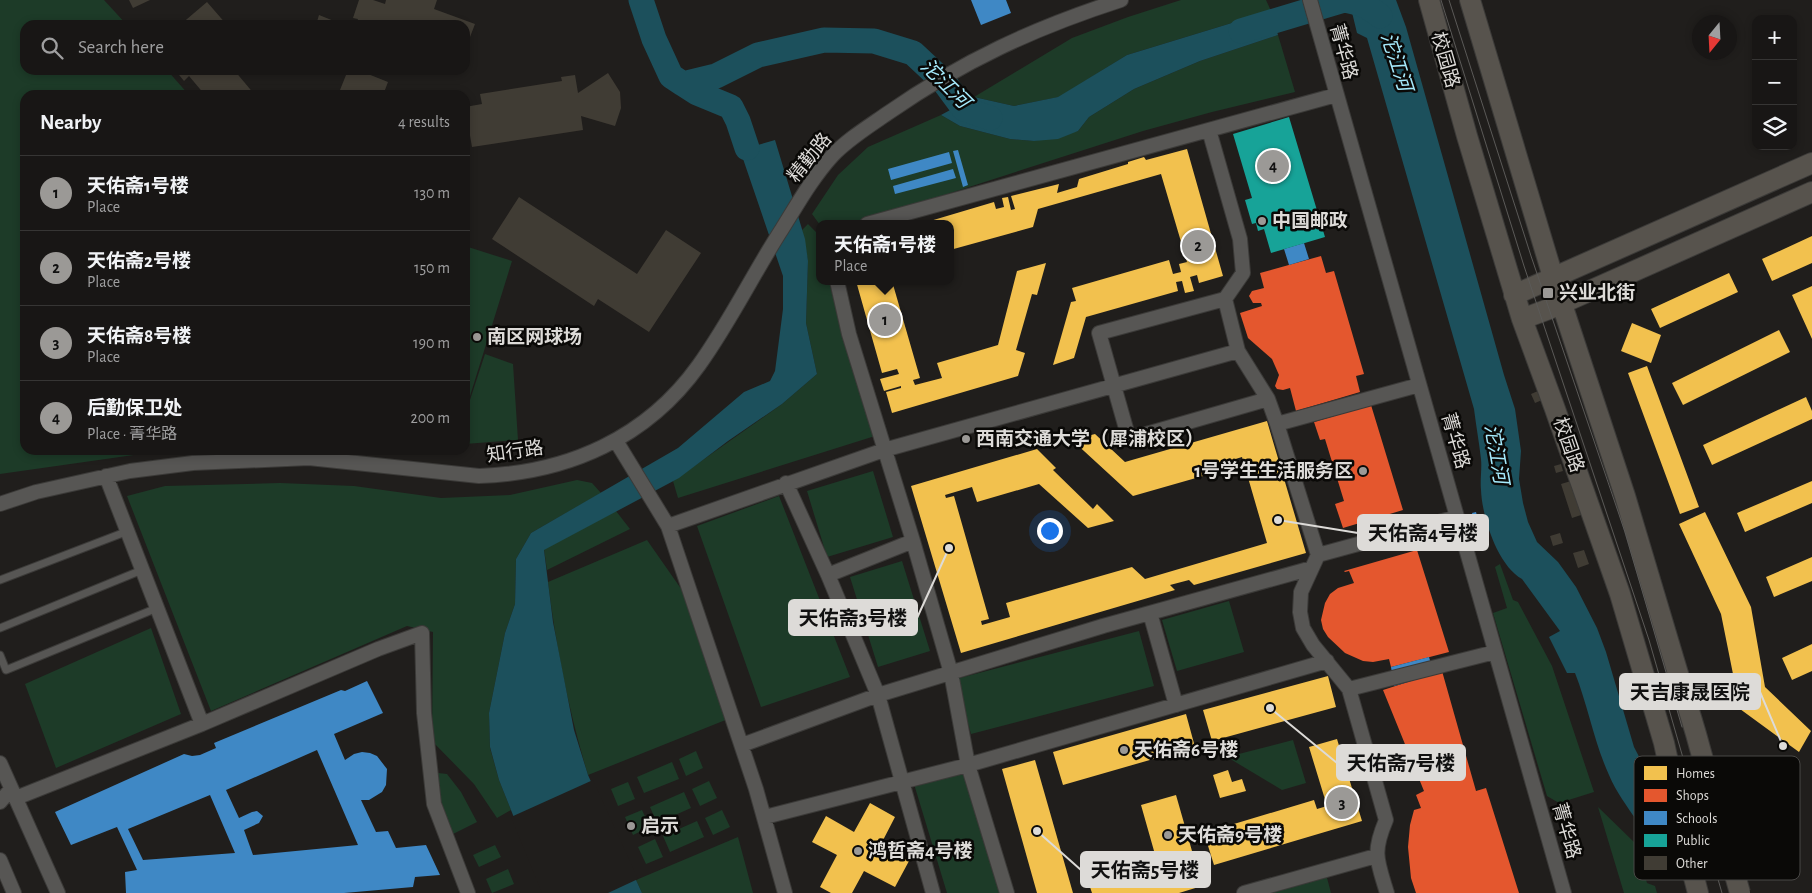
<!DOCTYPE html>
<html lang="en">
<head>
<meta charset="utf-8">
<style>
	:root { --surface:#181615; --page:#252322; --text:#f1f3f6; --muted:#9f9fa0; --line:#363534; --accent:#9b9996 }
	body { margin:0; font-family:"Alegreya Sans","Noto Sans SC",sans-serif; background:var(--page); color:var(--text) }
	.controls { position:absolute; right:15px; top:15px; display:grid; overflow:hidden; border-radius:10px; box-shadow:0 2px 8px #0003 }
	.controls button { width:45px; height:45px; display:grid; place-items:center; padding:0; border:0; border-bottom:1px solid var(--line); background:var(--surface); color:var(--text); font:25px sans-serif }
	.compass { position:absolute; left:1692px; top:15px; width:45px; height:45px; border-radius:50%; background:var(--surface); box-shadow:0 2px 8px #0003; rotate:198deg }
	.you { position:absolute; left:1049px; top:530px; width:18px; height:18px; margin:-12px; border:4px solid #fff; border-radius:50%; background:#1a73e8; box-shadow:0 0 0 8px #1a73e833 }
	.badge { display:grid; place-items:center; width:32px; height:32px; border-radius:50%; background:var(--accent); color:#111; font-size:16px; font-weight:700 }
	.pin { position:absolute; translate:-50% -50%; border:2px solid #fff; box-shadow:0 1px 5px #0006 }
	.popup { position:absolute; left:816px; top:220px; width:138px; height:65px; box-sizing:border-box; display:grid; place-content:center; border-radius:10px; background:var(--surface); filter:drop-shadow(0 1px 4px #0005); font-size:16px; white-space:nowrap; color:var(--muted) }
	.popup b { font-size:19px; color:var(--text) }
	.popup::after { content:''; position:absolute; left:50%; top:100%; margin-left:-10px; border:10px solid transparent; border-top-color:var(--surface) }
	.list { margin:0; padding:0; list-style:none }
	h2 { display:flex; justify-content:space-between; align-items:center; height:65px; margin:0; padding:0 20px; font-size:21px }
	h2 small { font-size:16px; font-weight:400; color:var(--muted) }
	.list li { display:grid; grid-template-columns:32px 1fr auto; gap:15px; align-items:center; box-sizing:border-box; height:75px; padding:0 20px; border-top:1px solid var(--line) }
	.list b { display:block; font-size:19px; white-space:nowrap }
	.list p { margin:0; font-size:16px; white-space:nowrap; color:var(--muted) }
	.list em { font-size:16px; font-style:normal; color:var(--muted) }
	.icon { flex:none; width:28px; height:28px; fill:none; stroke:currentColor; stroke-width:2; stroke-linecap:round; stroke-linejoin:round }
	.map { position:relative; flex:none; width:1812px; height:893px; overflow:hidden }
	.search { position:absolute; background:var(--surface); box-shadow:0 2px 8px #0003; left:20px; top:20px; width:450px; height:55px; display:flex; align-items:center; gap:12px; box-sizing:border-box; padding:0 18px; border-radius:15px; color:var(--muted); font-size:19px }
	.panel { position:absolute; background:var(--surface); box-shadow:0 2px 8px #0003; left:20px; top:90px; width:450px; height:365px; border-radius:15px }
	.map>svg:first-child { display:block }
</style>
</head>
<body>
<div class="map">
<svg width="1812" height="893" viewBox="0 0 1812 893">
	<rect width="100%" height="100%" fill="#201e1c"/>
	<path fill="#1d3b28" d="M0,0h104l23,25h-102v45h142l22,25h-164v355h144l-169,24z
		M1181,0h85l5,11 -144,44 -68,42 -45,9 -40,-9 98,-59 56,-21z
		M1278,35l17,57 -83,20 -69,19 -289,93 -34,1 -8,-11 26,-39 30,-28 73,-32 19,11 50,13 24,2 44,-10 11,-14 45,-28 66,-28z
		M808,224l12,12v45h9l8,32 38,123 -197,62 -5,-17 109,-77 35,-30 -11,-51 2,-62 -6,-31z
		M465,246l47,15 -47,151z
		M485,354l28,10 5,76 -53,4v-29z
		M873,471l20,66 -66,20 -20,-66z
		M577,480l15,3 9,10 -70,40 -15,26 -1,45 -10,29 -16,80 1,35 9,32 12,30 -14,8 -23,-34 -42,-43 1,-109 -26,-6 -196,85 -84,-215 38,-10 115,-3 74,3 87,12 69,-3z
		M779,496l71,181 -89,30 -64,-181z
		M616,511l14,18 -83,41 -3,-21z
		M647,540l37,53 44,126 -140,56c-19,-63 -32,-128 -40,-193z
		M902,561l28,90 -52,16 -28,-90z
		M1500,564l13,36 5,2 34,64 42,126 -35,11 -12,-7 -54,-183 14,-5 -12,-41z
		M1229,601l15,51 -67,19 -15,-51z
		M151,628l30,86 -125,54 -31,-84z
		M1139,631l15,55 -183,48 -15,-55z
		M1293,740l13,43 -24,7 -55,-33z
		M696,751l7,17 -17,8 -7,-17z
		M672,762l7,17 -35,14 -7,-16z
		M967,768l37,125h-57l-33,-109z
		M438,773l9,1 14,18 16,30 -26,13 -16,-47z
		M709,781l8,17 -17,8 -8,-17z
		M628,782l7,17 -17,7 -7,-17z
		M684,792l7,16 -34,15 -7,-16z
		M1598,807l37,36 12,40 8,3 2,7h-33z
		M642,810l8,17 -17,8 -8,-18z
		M722,810l8,17 -17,8 -8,-17z
		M697,821l7,16 -34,15 -7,-16z
		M738,837l15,56h-111l-6,-13z
		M655,839l8,18 -17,7 -8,-17z
		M495,845l6,12 -22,10 -6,-12z
		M508,869l6,15 -22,9 -6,-14z
		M1326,874l5,19h-72z"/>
	<path fill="#1c505c" d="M1349,0h47l10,27 98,348 11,34 6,42 -2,28 4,24 5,19 9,20 21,20 18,25 21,41 9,24 28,95 13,25 -10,49c-10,-15 -21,-29 -28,-46 -15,-33 -21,-69 -34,-102h-8l-18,-36 11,-6 -38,-52c-25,-14 -40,-63 -41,-89 -1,-11 1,-21 0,-31 -2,-17 -5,-34 -7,-50l-107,-371 -10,-5z
		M1271,11l7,24 -78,26 -66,28 -45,28 -11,14 -20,8 -24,2 -24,-2 -50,-13 -19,-11 33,-18 40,9 44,-9 69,-42z
		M775,140l30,99 3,22 -2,62 11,51 -35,30 -54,37 -49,37 -135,72 9,72 21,108 14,45 54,118h-98l-45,-113 -9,-33 -1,-34 16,-80 10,-29 1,-45 15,-26 147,-85 66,-56 26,-11 5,-10 8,-62v-33l-43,-126z"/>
	<path fill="#201e1c" d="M593,780l45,99 -30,14h-66l-31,-76z"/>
	<path fill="#f2c14e" d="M1187,149l36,127 -24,7 -2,-8 -7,2 4,14 -9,2 -3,-12 -6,1 2,9 -92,26 -12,41 -21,7 18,-63 5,-1 -4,-13 97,-28 4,14 8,-2 -2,-8 8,-2 -26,-88 -123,35 -5,18 -83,23v-26h-30l74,-22 2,7 8,-2 -2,-9 6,-1 3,13 4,-1 -4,-13 48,-12 -2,9 20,-6 2,-8 49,-15v-2l16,-5 2,3z
		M1812,236v27l-40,18 -10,-22z
		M1046,263l-9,32 -5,-1 -16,56 9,3 -7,23 -126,37 -6,-21 15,-4v-2l-17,5 -4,-12 19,-5 -2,-5 -15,4 -26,-92h36l28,97 -7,2 2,5 27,-7 -5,-15 61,-18 19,-74z
		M1729,273l9,19 -78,36 -9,-19z
		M1812,286v53l-20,-44z
		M1632,323l29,12 -10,28 -30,-12z
		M1779,330l11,22 -107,53 -11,-22z
		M1647,366l52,141 -19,7 -52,-141z
		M1806,397l6,14v8l-100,46 -9,-20z
		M1267,421l39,132 -112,32 -5,-5 -19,5 5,5 -214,63 -50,-167 126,-37 19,19 -3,2 40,39 4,-5 17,17 -26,7 -49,-44 -62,18 -5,-15 -27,8 1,3 8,-2 35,123 -8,2 1,4 28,-8 -4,-14 126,-36 13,12 122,-36 -25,-86 -13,4 2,7 -98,28 -61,-56 23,-6 30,28z
		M1812,481v22l-67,29 -8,-19z
		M1705,512l46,95 14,80 46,44 -12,21 -59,-43 -19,-95 -42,-90z
		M1812,557v24l-38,16 -8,-20z
		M1812,644v27l-20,9 -10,-22z
		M1328,676l8,31 -124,34 -9,-31z
		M1186,714l9,33 -132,38 -10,-33z
		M1337,739l25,82 -148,44 -10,-32 110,-33 3,9 10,-3 -18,-59z
		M1035,760l38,133h-36l-35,-124z
		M1228,770l4,12 10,-3 4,12 -26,7 -7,-23z
		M1176,795l26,91 -23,7h-87l-3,-9 69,-19 -17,-60z
		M870,803l25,14 -15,29 29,15 -14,26 -31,-16 -12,22h-21l-11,-6 17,-32 -25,-13 14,-26 28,16z"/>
	<path fill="#e4572e" d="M1321,256l5,17 8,-2 30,103 -8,2 4,16 -64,19 -6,-23 -7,2 -6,-1 -2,-3 4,-11 -7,-16 -24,-21 -8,-25 22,-7 -1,-3h-8l-4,-7 3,-5 12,-3 -4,-15z
		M1371,405l32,105 -60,18 -8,-24 9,-3 -19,-62 -5,1 -6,-18z
		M1417,550l32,102 -58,15 -2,-8 -16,3 -10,-1 -18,-8 -17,-16 -5,-8 -2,-9 4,-17 5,-9 8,-6 16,-5 -5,-12 -4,1 -1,-1z
		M1442,671l34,120 10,-3 33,105h-103l-5,-15 -3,-31 2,-22 4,-15 7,-2 -5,-13 8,-4 -41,-101z"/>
	<path fill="#3f88c5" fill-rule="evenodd" d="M971,0h35l5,13 -30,12z
		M958,150l10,35 -5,2 -10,-36z
		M949,152l3,11 -61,17 -3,-11z
		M953,169l3,9 -61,16 -2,-8z
		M1304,243l5,16 -20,6 -5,-16z
		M1476,512l5,19 -4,1 -5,-19z
		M1429,657l5,17 -40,12 -3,-19z
		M367,681l16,32 -49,21 11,26 9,-6 8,-2 8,1 7,3 10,13 -1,16 -4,7 -13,8h-8l15,32 12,-1 8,17 30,-3 14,30 -25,2 -2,10 -69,6h-218l-1,-21 12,-2 -20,-43 -46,18 -16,-33 129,-58 8,2 8,-1 16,-7 -2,-5 127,-53 4,1zM317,750l41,95 -105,10 -9,-25 15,-7 4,-7 -6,-5 -5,1 -13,6 -13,-28zM210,795l25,58 -92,7 -15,-31z"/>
	<path fill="#17a398" d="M1289,117l36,120 -54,16 -7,-24 -6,2 -2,-8 -4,1 -7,-24 7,-2 -19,-64z"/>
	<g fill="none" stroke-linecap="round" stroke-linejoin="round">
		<path stroke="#1c505c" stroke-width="25" d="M641,0l13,39 17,37 12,8 33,-8 42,-21 66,-15 50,1 39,12 31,29 20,27 26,9
			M1241,31l103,-31c15,2 24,6 36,16
			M683,84l14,9 34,14 7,14 9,27"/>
	</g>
	<path fill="#403c34" d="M129,0h21l-17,8z
		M359,0h14l12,4 1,-4h51l-3,9 41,15 -10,26v-25h-109l2,-6 -5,-1z
		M207,2l20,23h-47z
		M319,15l25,10h-28z
		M175,70h59l21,25h-50l-16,-19 -5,5z
		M348,70h10l30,12 -5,13h-45z
		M608,73l12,19 1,16 -6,18 -34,-10 2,14 -111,17 -7,-40 17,-3 -2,-10 82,-13 -1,-4 14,-2 3,18z
		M519,197l118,77 29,-44 35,23 -52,79 -51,-33 -4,7 -102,-67z
		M1538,391l4,9 -7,3 -4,-9z
		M1561,464l2,7 -7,2 -2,-7z
		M1571,481l10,34 -9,3 -11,-34z
		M1560,533l3,10 -10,3 -3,-10z
		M1584,550l5,14 -11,4 -5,-15z"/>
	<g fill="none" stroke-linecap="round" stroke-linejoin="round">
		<defs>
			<path id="lane" d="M0,580l128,-49
				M0,628l142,-58
				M0,655l6,15 151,-62"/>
			<path id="street" d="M1310,0l254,893
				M1209,130l31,109 3,34 -18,26 13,52 30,48 9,25 41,131 -17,37 -1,20 3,16 10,17 36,44 37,131c-14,33 -9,40 1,73
				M867,224l469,-129
				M837,281l12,53 64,207 38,132 17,92 39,128
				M1225,299l-126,34 30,106 139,-40
				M1277,424l142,-39
				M616,441l52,85 88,263 29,104
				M106,476l96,248
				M786,483l42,92 50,120 55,198
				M0,504l36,-12 94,-21 63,-8 116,-5 170,18c89,-3 168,-38 220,-111 31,-43 54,-91 83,-136 15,-24 30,-51 50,-73 16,-17 36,-29 56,-43 75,-52 146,-85 233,-113
				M668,526l216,-76 354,-99
				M1318,555l139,-38
				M828,575l85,-34
				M1150,613l26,92
				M1349,689l146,-37
				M742,745l136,-50 225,-69 209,-58
				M0,763l58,130
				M16,798l186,-74 176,-75 44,-16 2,80 10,91 34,89
				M0,802l11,-13
				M765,817l203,-52 359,-104
				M0,860l14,33
				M1244,893l132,-37"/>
			<path id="secondary" d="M1429,0l38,136 55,183 33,90 65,185 44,149 26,119 8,31
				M1470,0l83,277 72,219 71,238 25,91
				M1514,295l298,-132
				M1522,319l27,-10 263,-117"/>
		</defs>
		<use href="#lane" stroke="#3b3a38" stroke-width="9"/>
		<use href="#street" stroke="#3b3a38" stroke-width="16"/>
		<use href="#secondary" stroke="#3b3a38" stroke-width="22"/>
		<use href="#lane" stroke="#575654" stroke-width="7"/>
		<use href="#street" stroke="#575654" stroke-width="14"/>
		<use href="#secondary" stroke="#57534d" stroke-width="20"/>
		<path stroke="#5b5a58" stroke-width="1" d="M1441,0l83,266 125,374 73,253
			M1449,0l82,256 94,276 57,195"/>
		<defs>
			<path id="secondary-bridge" d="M1721,825l19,68"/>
		</defs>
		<use href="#secondary-bridge" stroke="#3b3a38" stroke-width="22" stroke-linecap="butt"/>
		<use href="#secondary-bridge" stroke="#57534d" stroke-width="20"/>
	</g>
	<g fill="#9b9996" stroke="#0a0907" stroke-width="2">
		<circle cx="1262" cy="221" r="5"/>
		<rect x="1542" y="287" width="12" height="12" rx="2.5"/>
		<circle cx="477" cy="337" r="5"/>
		<circle cx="966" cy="439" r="5"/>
		<circle cx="1363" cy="471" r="5"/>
		<circle cx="1124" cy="750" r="5"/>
		<circle cx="631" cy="826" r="5"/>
		<circle cx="1168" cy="835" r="5"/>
		<circle cx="858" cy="851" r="5"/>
	</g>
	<g text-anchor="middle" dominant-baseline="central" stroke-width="5" stroke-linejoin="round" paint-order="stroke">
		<g font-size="19" fill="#dddbd8" stroke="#0a0907">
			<text transform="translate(1343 52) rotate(75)">菁华路</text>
			<text transform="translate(1445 60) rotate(74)">校园路</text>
			<text transform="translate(810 158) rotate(-51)">精勤路</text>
			<text transform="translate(1455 441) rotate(74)">菁华路</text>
			<text transform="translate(1568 445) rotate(71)">校园路</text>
			<text transform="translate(515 452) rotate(-8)">知行路</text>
			<text transform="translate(1566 831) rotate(74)">菁华路</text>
		</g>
		<g font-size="19" font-weight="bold" fill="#dddbd8" stroke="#0a0907" text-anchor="start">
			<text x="1272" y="221">中国邮政</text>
			<text x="1559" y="293">兴业北街</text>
			<text x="487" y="337">南区网球场</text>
			<text x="976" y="439">西南交通大学（犀浦校区）</text>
			<text x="1353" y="471" text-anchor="end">1号学生生活服务区</text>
			<text x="1134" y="750">天佑斋6号楼</text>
			<text x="641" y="826">启示</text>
			<text x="1178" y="835">天佑斋9号楼</text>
			<text x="868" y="851">鸿哲斋4号楼</text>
		</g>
		<g font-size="20" font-style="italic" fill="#a6ebfd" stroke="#0a0907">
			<text transform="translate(1396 62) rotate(72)">沱江河</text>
			<text transform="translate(945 84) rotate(45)">沱江河</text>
			<text transform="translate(1496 454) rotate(80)">沱江河</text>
		</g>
	</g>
	<rect x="1634" y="756" width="166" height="124" rx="8" fill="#0a0907" stroke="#494846" stroke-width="1"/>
	<rect x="1644" y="766" width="23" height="14" fill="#f2c14e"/>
	<rect x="1644" y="789" width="23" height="13" fill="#e4572e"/>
	<rect x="1644" y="811" width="23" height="14" fill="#3f88c5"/>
	<rect x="1644" y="834" width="23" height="13" fill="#17a398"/>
	<rect x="1644" y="856" width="23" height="14" fill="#403c34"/>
	<g font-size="14" fill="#dddbd8">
		<text x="1676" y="778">Homes</text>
		<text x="1676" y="800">Shops</text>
		<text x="1676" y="823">Schools</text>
		<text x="1676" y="845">Public</text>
		<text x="1676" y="868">Other</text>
	</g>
	<path fill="none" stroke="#dddbd8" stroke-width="2" d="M1278 520L1358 533M949 548L917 618M1783 746L1760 692M1270 708L1337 763M1037 831L1081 870"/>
	<g fill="#dddbd8" stroke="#0a0907" stroke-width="2">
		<circle cx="1278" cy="520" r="5"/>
		<circle cx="949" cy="548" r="5"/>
		<circle cx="1783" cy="746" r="5"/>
		<circle cx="1270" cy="708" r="5"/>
		<circle cx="1037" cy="831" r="5"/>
	</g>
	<g fill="#dddbd8" stroke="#dddbd8" stroke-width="2">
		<rect x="1358" y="515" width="130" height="35" rx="5"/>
		<rect x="789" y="600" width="128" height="35" rx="5"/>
		<rect x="1620" y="674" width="140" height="35" rx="5"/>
		<rect x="1337" y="745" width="128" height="35" rx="5"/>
		<rect x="1081" y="852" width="129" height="35" rx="5"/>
	</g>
	<g font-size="20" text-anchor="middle" font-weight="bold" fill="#111">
		<text x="1423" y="540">天佑斋4号楼</text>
		<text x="853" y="625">天佑斋3号楼</text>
		<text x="1690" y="699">天吉康晟医院</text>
		<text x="1401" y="770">天佑斋7号楼</text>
		<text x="1145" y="877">天佑斋5号楼</text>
	</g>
</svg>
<div class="controls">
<button>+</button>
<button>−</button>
<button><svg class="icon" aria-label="layers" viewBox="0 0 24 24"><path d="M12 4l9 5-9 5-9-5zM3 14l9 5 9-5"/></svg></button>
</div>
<svg class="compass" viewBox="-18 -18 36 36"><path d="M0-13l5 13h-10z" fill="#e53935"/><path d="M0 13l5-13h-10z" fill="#9f9fa0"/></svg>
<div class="you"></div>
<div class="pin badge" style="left:885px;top:320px">1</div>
<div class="popup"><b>天佑斋1号楼</b>Place</div>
<div class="pin badge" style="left:1198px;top:246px">2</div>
<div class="pin badge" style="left:1342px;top:803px">3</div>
<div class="pin badge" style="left:1273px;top:166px">4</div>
<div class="search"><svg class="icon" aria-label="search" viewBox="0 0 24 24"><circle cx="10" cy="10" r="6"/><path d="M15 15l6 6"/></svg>Search here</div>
<section class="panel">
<h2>Nearby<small>4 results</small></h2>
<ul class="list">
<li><span class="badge">1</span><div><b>天佑斋1号楼</b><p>Place</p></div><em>130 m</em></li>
<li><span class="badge">2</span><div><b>天佑斋2号楼</b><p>Place</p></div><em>150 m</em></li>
<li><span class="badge">3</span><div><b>天佑斋8号楼</b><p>Place</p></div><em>190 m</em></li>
<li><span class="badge">4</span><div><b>后勤保卫处</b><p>Place · 菁华路</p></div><em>200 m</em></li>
</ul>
</section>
</div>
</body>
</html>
